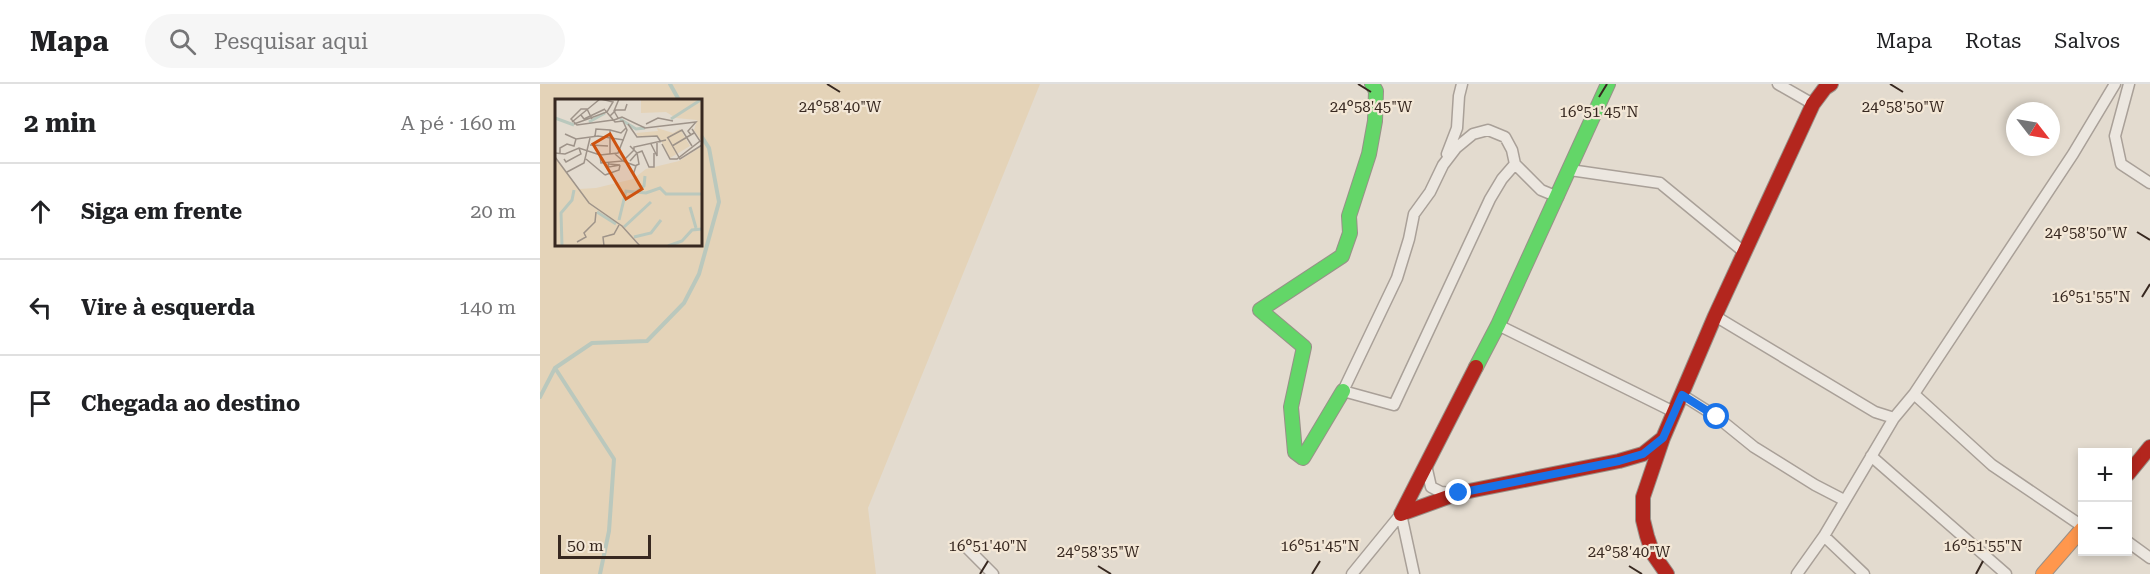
<!DOCTYPE html>
<html lang="pt">
<head>
<meta charset="utf-8">
<style>
	:root { --surface:#fff; --page:#f6f6f6; --text:#202124; --muted:#757577; --line:#e0e0e0 }
	body { margin:0; font-family:"Roboto Serif",serif; background:var(--page); color:var(--text) }
	.controls { position:absolute; right:18px; bottom:18px; display:grid; overflow:hidden; border-radius:0px; box-shadow:0 3px 9px #0003 }
	.controls button { width:54px; height:54px; display:grid; place-items:center; padding:0; border:0; border-bottom:2px solid var(--line); background:var(--surface); color:var(--text); font:30px sans-serif }
	.compass { position:absolute; left:1466px; top:18px; width:54px; height:54px; border-radius:50%; background:var(--surface); box-shadow:0 3px 9px #0003; rotate:121deg }
	.scale { position:absolute; left:18px; bottom:15px; width:93px; box-sizing:border-box; padding-left:6px; border:3px solid #372820; border-top:0; font-size:16px; line-height:21px; white-space:nowrap; color:#372820; -webkit-text-stroke:4px #f3e7d6; paint-order:stroke }
	.stop { position:absolute; width:18px; height:18px; margin:-14px; border:4px solid #1a73e8; border-radius:50%; background:#fff }
	.stop.end { background:#1a73e8; border-color:#fff; box-shadow:0 2px 6px #0008 }
	.list { margin:0; padding:0; list-style:none }
	h2 { display:flex; justify-content:space-between; align-items:center; height:78px; margin:0; padding:0 24px; font-size:26px }
	h2 small { font-size:20px; font-weight:400; color:var(--muted) }
	.list li { display:grid; grid-template-columns:39px 1fr auto; gap:18px; align-items:center; box-sizing:border-box; height:96px; padding:0 24px; border-top:2px solid var(--line) }
	.list b { display:block; font-size:22px; white-space:nowrap }
	.list em { font-size:20px; font-style:normal; color:var(--muted) }
	.icon { flex:none; width:33px; height:33px; fill:none; stroke:currentColor; stroke-width:2; stroke-linecap:round; stroke-linejoin:round }
	.map { position:relative; flex:none; width:1610px; height:490px; overflow:hidden }
	header { display:flex; align-items:center; gap:36px; box-sizing:border-box; height:84px; padding:0 30px; background:var(--surface); border-bottom:2px solid var(--line) }
	header strong { font-size:28px }
	nav { display:flex; gap:33px; margin-inline-start:auto; font-size:21px }
	.search { width:420px; height:54px; background:var(--page); display:flex; align-items:center; gap:15px; box-sizing:border-box; padding:0 21px; border-radius:33px; color:var(--muted); font-size:22px }
	main { display:flex }
	aside { flex:1; background:var(--surface) }
	.map>svg:first-child { display:block }
</style>
</head>
<body>
<header>
<strong>Mapa</strong>
<div class="search"><svg class="icon" aria-label="search" viewBox="0 0 24 24"><circle cx="10" cy="10" r="6"/><path d="M15 15l6 6"/></svg>Pesquisar aqui</div>
<nav><a>Mapa</a><a>Rotas</a><a>Salvos</a></nav>
</header>
<main>
<aside>
<h2>2 min<small>A pé · 160 m</small></h2>
<ul class="list">
<li><svg class="icon" aria-label="ahead" viewBox="0 0 24 24"><path d="M12 20V5M6 11l6-6 6 6"/></svg><div><b>Siga em frente</b></div><em>20 m</em></li>
<li><svg class="icon" aria-label="left" viewBox="0 0 24 24"><path d="M17 20v-9H6M10 6l-5 5 5 5"/></svg><div><b>Vire à esquerda</b></div><em>140 m</em></li>
<li><svg class="icon" aria-label="arrive" viewBox="0 0 24 24"><path d="M6 21V4h12l-3 4 3 4H6"/></svg><div><b>Chegada ao destino</b></div></li>
</ul>
</aside>
<div class="map">
<svg width="1610" height="490" viewBox="0 0 1610 490">
	<rect width="100%" height="100%" fill="#e3dbcf"/>
	<path fill="#e4d3b8" fill-rule="evenodd" d="M0,0h500l-172,424 8,66h-336zM16,16h144v144h-144z"/>
	<g fill="none" stroke-linecap="round" stroke-linejoin="round">
		<path stroke="#bac8bd" stroke-width="4" d="M130,0l9,16
			M15,284l59,91 -5,72 -9,43
			M0,313l15,-29 37,-25 55,-2 37,-38 15,-29 20,-72 -10,-54 -9,-14"/>
		<defs>
			<path id="street" d="M1238,0l35,20
				M1589,0l-14,52 6,28 29,19
				M907,70l10,-26 2,-32 3,-12
				M975,80l-13,15 -12,20 -96,206 -51,-14 54,-113 12,-39 5,-25 16,-22 13,-27 13,-17 17,-14 15,-4 17,7 7,13 3,14 26,26 17,7
				M1030,86l90,13 84,69
				M1175,232l160,96 19,6 20,-24 78,71 90,61
				M958,241l176,87
				M1374,310l159,-240 42,-70
				M1142,311l35,22 37,30 61,38 29,15
				M1331,372l135,118
				M886,381l5,22 10,5 12,1
				M861,430l13,60
				M1284,452l40,38
				M1588,458l22,16
				M426,463l27,27
				M812,490l49,-60
				M1257,490l27,-38 70,-118"/>
			<path id="fast" d="M936,283l22,-42 110,-241
				M803,307l-40,67 -8,-6 -4,-45 13,-60 -44,-37 82,-54 8,-23 -1,-17 20,-62 6,-33 1,-30 -4,-7"/>
			<path id="slow" d="M1503,490l39,-45"/>
			<path id="jam" d="M936,283l-75,147 58,-21 160,-32 24,-7 20,-16
				M1588,390l22,-27
				M1127,490l-14,-20 -6,-18 -4,-16v-23l20,-59 52,-122 98,-212 12,-16 6,-4"/>
		</defs>
		<use href="#street" stroke="#a9a098" stroke-width="13"/>
		<use href="#fast" stroke="#989088" stroke-width="16"/>
		<use href="#slow" stroke="#989088" stroke-width="16"/>
		<use href="#jam" stroke="#989088" stroke-width="16"/>
		<use href="#street" stroke="#ece7e0" stroke-width="10"/>
		<use href="#fast" stroke="#63d668" stroke-width="14"/>
		<use href="#slow" stroke="#ff974d" stroke-width="14"/>
		<use href="#jam" stroke="#b3261e" stroke-width="14"/>
	</g>
	<g fill="none" stroke-linecap="round" stroke-linejoin="round">
		<path stroke="#1a73e8" stroke-width="8" d="M919,409l160,-32 24,-7 20,-16 19,-43 35,22"/>
	</g>
	<path fill="none" stroke="#372820" stroke-width="2" d="M287,0l13,8M818,0l13,8M1350,0l13,8M1059,13l8,-13M1597,148l13,8M1602,213l8,-13M558,482l13,8M1089,482l13,8M440,490l8,-13M772,490l8,-13M1436,490l7,-13"/>
	<g transform="translate(15 15)">
		<rect width="147" height="147" fill="#e3dbcf"/>
		<path d="M86,0h61v43l-8,-12 3,-10 -21,-2 -10,-6 -25,1zM102,29l16,5 7,-4 10,17 -20,12 -11,-21 -21,-1 -2,-3 22,-2zM147,47v100h-147v-90l24,33 17,-1 37,-9 13,-10 33,-8z" fill="#e4d3b8"/>
		<path fill="none" stroke="#bac8bd" stroke-width="3" d="M0,19l19,7M65,20l16,10 9,-1M116,20l31,-20M34,23l16,-9M80,94l9,-7 1,-10M135,108l6,21M42,113l19,12M64,121l7,-29 20,2 14,-5 6,6h36M69,128l27,-25M79,138l17,-4 10,-13M7,147l-1,-33 11,-13 2,-10M113,147l14,-5 10,-11 10,-1"/>
		<path fill="none" stroke="#9e9389" stroke-width="1.5" d="M26,16l3,4 21,-10M55,17l6,-6h9l2,-6M63,19l-4,-7 5,-12M37,20l-5,-10h-6l-10,10 6,6 36,-5M59,21l8,-3 23,11 51,-6 -8,9 3,4M17,23l28,-23M19,25l33,-12 6,-10 -12,-3M73,25l9,13 20,-1 4,6M91,25l12,-6 15,3M55,31l11,3 5,-5M10,35l11,5 22,-3 26,4M40,37l1,-7 14,1v24M112,39l15,-8 10,16M113,39l12,21 22,-14M96,45l6,12v-13M107,45l8,15h7l23,-18 -8,-12M35,46l18,1M75,47l4,4v-3l32,-7M117,47l22,-13M0,54l10,1 14,-6 21,7 18,-2 9,-23 -4,-9 -8,1 -10,-12M5,55v-6l7,-4 7,2 2,-7M45,57l1,7 22,-2 -8,-7M0,58l34,46 33,23 18,20M9,60l2,3 15,-8 -2,-6M31,60l19,16M68,62l11,-11 3,3 -7,8M68,62l13,5 -3,9M54,65l11,1 -11,2 -1,-2 1,-2M80,67l4,-2 -2,-11 5,-2 7,16h5v-14M12,73l17,-9 6,-25M50,76l14,-5 1,-5M22,143l9,-5 -2,-4 11,-11 1,-10M49,147l-1,-9 11,-3 5,-9"/>
		<path fill="#cd520f" fill-opacity="0.15" stroke="#cd520f" stroke-width="3" d="M55,35l32,55 -16,10 -33,-55z"/>
		<rect width="147" height="147" fill="none" stroke="#372820" stroke-width="3"/>
	</g>
	<g font-size="15" text-anchor="middle" fill="#372820" stroke="#f3e7d6" stroke-width="4.5" stroke-linejoin="round" paint-order="stroke">
		<text x="300" y="28">24°58'40"W</text>
		<text x="831" y="28">24°58'45"W</text>
		<text x="1363" y="28">24°58'50"W</text>
		<text x="1059" y="33">16°51'45"N</text>
		<text x="1546" y="154">24°58'50"W</text>
		<text x="1551" y="218">16°51'55"N</text>
		<text x="448" y="467">16°51'40"N</text>
		<text x="780" y="467">16°51'45"N</text>
		<text x="1443" y="467">16°51'55"N</text>
		<text x="558" y="473">24°58'35"W</text>
		<text x="1089" y="473">24°58'40"W</text>
	</g>
</svg>
<div class="controls">
<button>+</button>
<button>−</button>
</div>
<svg class="compass" viewBox="-18 -18 36 36"><path d="M0-13l5 13h-10z" fill="#e53935"/><path d="M0 13l5-13h-10z" fill="#757577"/></svg>
<div class="scale">50 m</div>
<div class="stop" style="left:1177px;top:333px"></div>
<div class="stop end" style="left:919px;top:409px"></div>
</div>
</main>
</body>
</html>
